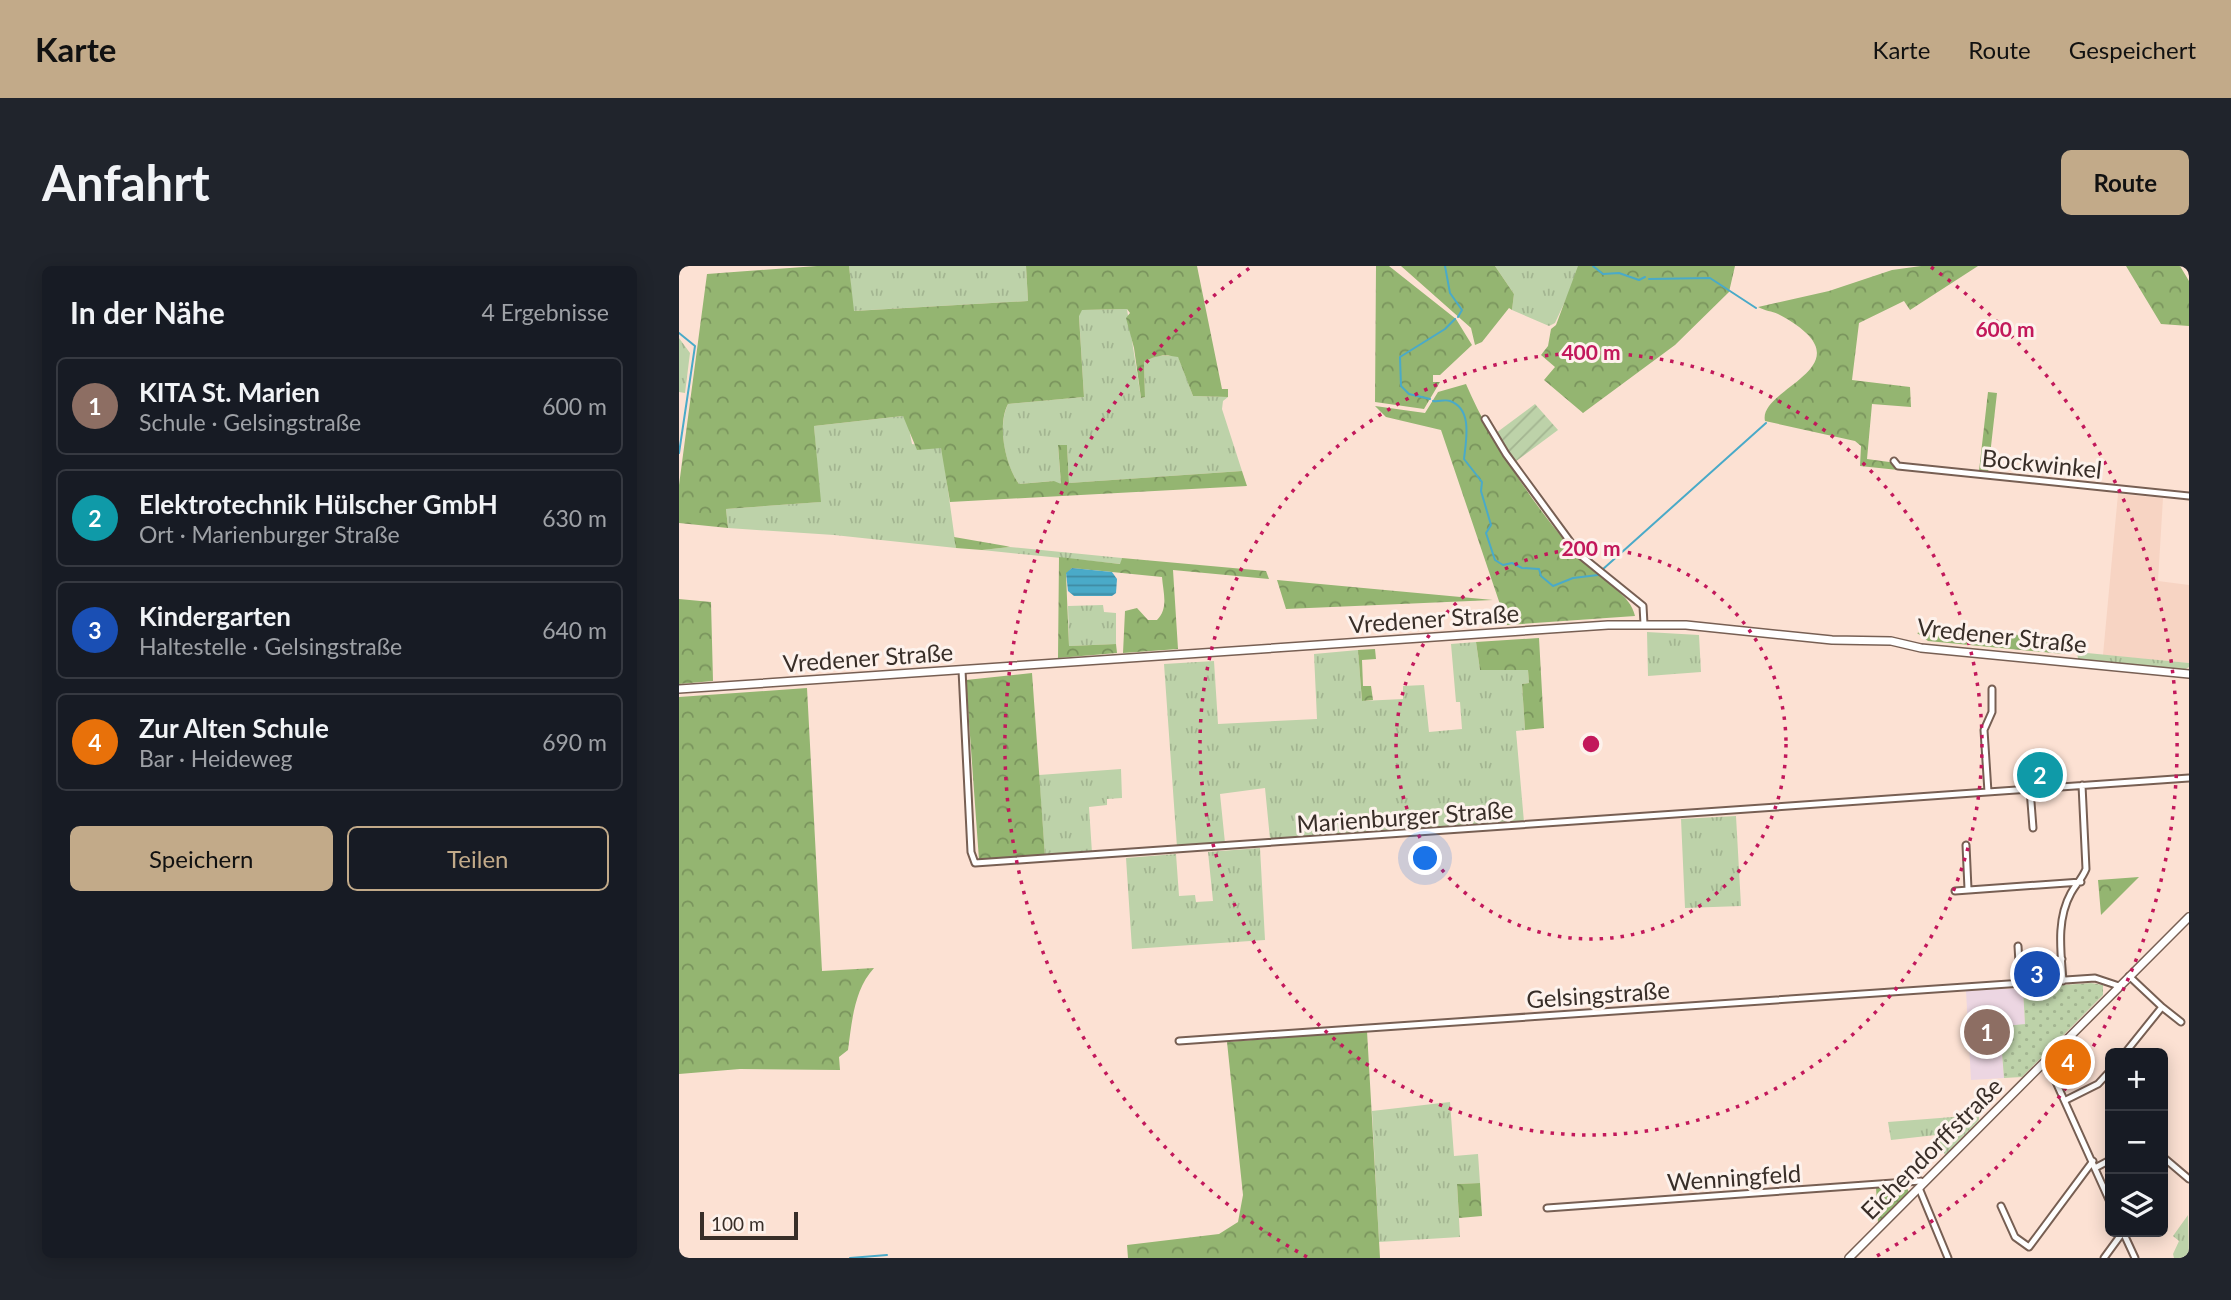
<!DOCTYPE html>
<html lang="de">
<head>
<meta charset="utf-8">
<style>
	:root { --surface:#171b24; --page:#20242c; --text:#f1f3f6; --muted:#9ea1a6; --line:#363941; --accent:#c2aa89 }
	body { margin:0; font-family:Lato,sans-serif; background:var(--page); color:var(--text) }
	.controls { position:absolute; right:21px; bottom:21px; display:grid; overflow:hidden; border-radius:10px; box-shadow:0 4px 18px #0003 }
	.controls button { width:63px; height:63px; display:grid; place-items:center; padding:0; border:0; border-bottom:2px solid var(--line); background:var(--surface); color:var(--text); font:35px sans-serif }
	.scale { position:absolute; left:21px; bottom:18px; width:98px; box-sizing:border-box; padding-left:7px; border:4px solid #382e28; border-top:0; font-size:19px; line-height:24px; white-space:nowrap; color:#382e28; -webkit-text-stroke:5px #fdf2ec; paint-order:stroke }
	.you { position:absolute; left:747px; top:593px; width:24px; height:24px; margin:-18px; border:5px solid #fff; border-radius:50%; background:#1a73e8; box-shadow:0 0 0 10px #1a73e833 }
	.badge { display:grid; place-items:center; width:46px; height:46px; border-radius:50%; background:var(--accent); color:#fff; font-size:23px; font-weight:700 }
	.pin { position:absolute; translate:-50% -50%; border:4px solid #fff; box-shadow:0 2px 7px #0006 }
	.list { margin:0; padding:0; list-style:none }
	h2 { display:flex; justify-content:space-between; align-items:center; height:91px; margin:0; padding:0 28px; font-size:30px }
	h2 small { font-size:23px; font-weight:400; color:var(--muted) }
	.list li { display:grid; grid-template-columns:46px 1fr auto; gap:21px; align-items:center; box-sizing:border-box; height:98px; margin:0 14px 14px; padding:0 14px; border:2px solid var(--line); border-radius:10px }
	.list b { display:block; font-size:26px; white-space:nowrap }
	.list p { margin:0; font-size:23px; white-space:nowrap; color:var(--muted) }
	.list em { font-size:23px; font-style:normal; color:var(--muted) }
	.actions { display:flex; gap:14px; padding:21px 28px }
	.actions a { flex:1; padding:16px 0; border:2px solid var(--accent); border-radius:10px; text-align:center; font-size:24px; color:var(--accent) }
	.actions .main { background:var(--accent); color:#111 }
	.icon { flex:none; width:38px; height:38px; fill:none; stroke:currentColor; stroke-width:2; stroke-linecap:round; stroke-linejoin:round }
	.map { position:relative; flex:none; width:1510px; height:992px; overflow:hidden; border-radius:10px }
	header { display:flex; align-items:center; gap:42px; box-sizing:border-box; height:98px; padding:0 35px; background:var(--accent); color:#111 }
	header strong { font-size:33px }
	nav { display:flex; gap:38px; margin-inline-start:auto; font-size:24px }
	.intro { display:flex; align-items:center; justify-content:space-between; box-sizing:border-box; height:168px; padding:0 42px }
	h1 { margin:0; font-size:49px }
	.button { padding:18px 32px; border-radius:10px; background:var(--accent); color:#111; font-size:24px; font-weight:700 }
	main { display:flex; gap:42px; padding:0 42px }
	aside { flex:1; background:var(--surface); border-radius:10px; box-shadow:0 4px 18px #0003 }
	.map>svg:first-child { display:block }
</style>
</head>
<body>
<header>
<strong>Karte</strong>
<nav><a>Karte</a><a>Route</a><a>Gespeichert</a></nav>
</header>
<div class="intro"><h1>Anfahrt</h1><a class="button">Route</a></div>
<main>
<aside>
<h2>In der Nähe<small>4 Ergebnisse</small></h2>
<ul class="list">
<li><span class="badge" style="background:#8d6e63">1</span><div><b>KITA St. Marien</b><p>Schule · Gelsingstraße</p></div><em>600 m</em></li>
<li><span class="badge" style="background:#0f9aa8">2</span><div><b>Elektrotechnik Hülscher GmbH</b><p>Ort · Marienburger Straße</p></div><em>630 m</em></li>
<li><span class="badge" style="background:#1a4fb4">3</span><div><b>Kindergarten</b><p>Haltestelle · Gelsingstraße</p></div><em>640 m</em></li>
<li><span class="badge" style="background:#e8710a">4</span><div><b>Zur Alten Schule</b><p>Bar · Heideweg</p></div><em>690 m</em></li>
</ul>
<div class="actions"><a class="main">Speichern</a><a>Teilen</a></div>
</aside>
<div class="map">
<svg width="1510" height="992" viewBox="0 0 1510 992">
	<defs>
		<pattern id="grass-tufts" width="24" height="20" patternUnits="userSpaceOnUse" patternTransform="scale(1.75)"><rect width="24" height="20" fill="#bdd2a9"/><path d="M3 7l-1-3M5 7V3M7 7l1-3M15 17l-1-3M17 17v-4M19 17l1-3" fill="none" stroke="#a3b591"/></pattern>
		<pattern id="forest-crowns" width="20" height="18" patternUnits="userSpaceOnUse" patternTransform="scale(1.75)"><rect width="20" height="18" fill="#94b571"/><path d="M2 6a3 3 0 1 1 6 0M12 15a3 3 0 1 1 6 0" fill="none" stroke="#7a945d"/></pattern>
		<pattern id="park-dots" width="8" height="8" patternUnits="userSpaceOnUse" patternTransform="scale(1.75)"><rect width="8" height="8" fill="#bdd2a9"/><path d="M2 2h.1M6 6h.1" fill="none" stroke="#a3b591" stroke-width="1.8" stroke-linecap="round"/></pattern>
		<pattern id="garden-furrows" width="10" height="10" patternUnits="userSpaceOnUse" patternTransform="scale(1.75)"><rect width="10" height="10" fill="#bdd2a9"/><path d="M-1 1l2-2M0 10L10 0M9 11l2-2" fill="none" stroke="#a3b591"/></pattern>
		<pattern id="water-rules" width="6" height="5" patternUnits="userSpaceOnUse" patternTransform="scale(1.75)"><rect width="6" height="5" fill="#4aaac8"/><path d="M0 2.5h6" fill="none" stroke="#3f8ba2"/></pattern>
	</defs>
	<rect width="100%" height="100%" fill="#fce1d3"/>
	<path fill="#f7d4c3" d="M1439,228l45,4 -5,83 31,4v78l-86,-8z"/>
	<path fill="#ecd6e2" d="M1344,722l2,36 -24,16 3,38 -33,2 -5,-89z"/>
	<path fill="url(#grass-tufts)" d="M170,0h177l2,35 -175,10z
		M816,0h83l2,3 -25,54 -6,3 -37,-16 2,-16z
		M448,43l14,89 4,-1 -1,-35 12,-6h22l15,40 35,1 -5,4 -1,8 20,62 -173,12 -2,-38 -9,1 3,39 -8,-4 -34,3c-14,-19 -22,-58 -11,-80l76,-7 -5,-82 2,-5z
		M0,72l11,15 -5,40 -6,-1z
		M224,150l5,7 4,21 29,4 2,6 13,94 -122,-13 -106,-7 -2,-19 94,-7 -6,-76z
		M331,281l112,11 -1,6 -139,-14z
		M424,339l1,7 12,1v31l-47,2 -1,-40z
		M968,366l52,3 2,37 -53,4z
		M797,376l4,28h48l1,13 -7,1 3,46 -9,1 8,91 -254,17 -5,-51 -45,6 5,49 -48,4 -13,-183 50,-3 4,63 99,-5 -3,-65 44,-4 4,51 41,-2v-13l21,-1 5,47 33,-3 -2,-27h-4l-5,-58z
		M1398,386l112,11v4l-5,3 -106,-11z
		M442,503l1,29 -15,1v6l-18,2 3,46 -47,3 -6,-81z
		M1057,550l5,90 -56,2 -4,-89z
		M581,582l5,92 -133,9 -6,-91 50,-4 3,42 16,-1 1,7 17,-1 -5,-49z
		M771,836l4,54 24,-2 2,29 -23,1 3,53 -81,5 -7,-131z
		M1300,849v5l-34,35 -9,-20 -45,5 -3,-18z
		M1509,949l1,43h-15l-1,-4 6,-13 -6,-5z"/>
	<path fill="url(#forest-crowns)" d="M138,0h32l5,45 174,-10 -2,-35h171l25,123h6v8l-35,-1 -15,-39c-14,-3 -22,-2 -34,5l1,35 -4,1 -7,-50 -8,-30 4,-5 -3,-4 -45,1 -3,6 5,81 -76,7c-11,21 -3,61 11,80l35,-3 7,3 -3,-39h9l2,38 173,-12 5,15 -297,16 -9,-54 -24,2 -14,-34 -89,10 7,76 -95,7 2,19 -49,-5v-38l28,-211z
		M697,0h13l67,53 16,26 -32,30h-7v7h7l-16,27 -49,-7z
		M722,0h94l19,28 -2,16 -3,-2 -27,34 -7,3 -4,-17z
		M899,0h157l-6,26 -54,53 -92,68 -39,-33 11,-13 -14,-12 7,-9 3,-17 5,-4z
		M1242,0h57l-68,44 -6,-9 -45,22 -7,57 58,7 1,20 -39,-3 -5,55 37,5 -6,6 -38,-4 1,-20 -6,-5 -90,-20c-8,-34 111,-55 13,-107 -6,-3 -13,-3 -20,-7l71,-16 63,-21z
		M1447,0h54l9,15v45l-28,-2z
		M787,118c24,57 78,138 122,182 15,15 43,29 47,50l-128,9 -66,-195 -55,-13 -11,-11 50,7 13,-21z
		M1309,126l9,1 -9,80 -9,-2z
		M275,271l52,9 4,1 -28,3 -26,-2z
		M380,291l61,7 2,-6 144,13 3,8 -96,-9 5,79 -55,4 2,-42 12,-3 11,12h9c12,-12 6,-28 5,-43l-90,-9 -6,6 3,72 47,-2 1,9 -59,5z
		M598,314l216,20 -207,9z
		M0,333l32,3 2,79 -34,3z
		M1255,363l130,9 3,13 -3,3 -136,-13 -11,-8z
		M860,372l5,90 -19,2 -3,-46 7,-1 -1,-13h-48l-4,-28z
		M696,383l1,10 -14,1 1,26h8l2,14 -11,1 -4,-51z
		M353,407l13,183 -66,4 -13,-180z
		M128,422l15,283 52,-3c-20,22 -22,53 -26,82l-9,7 1,13 -100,-1 -61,5v-377z
		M1460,611l-38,38 -3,-35z
		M688,765l13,227h-252l-1,-13 92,-11 19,-12 5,-27 -16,-153z
		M801,917l2,33 -23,2 -2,-34z
		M1226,919l4,7 -31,31 -2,-36z"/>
	<path fill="url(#park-dots)" d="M1412,717l12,2v10l-81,82 -18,1 -3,-38 5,-1v-13l19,-2 -2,-36z"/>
	<path fill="url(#garden-furrows)" d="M856,138l23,26 -43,32 -19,-29z"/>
	<path fill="url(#water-rules)" d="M393,302l40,4 5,7 -1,14 -4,3h-38l-6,-5 -2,-18z"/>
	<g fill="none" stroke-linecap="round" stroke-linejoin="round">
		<path stroke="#4aaac8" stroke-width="2" d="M766,0l5,27 12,17 -4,7
			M914,0l10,8 16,-1 20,7 6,-3
			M970,13l61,-1 46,30
			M0,67l16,13 -16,107
			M751,133l-21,-5 -8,-8 -1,-29 45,-28 10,-10
			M754,135c6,1 11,-2 17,0 23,8 16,39 14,58l18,23 -1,9 10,34 -5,8 9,27 8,5 9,-2 10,5 17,1 2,7 12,10 20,-8 25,-3
			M923,304l164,-147
			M171,992l37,-3"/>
		<defs>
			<path id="minor" d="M806,153l21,35 74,101 63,51 1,18
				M1215,195l4,5 291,30
				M283,404l9,182 4,11 1214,-85
				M1351,523l3,39
				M1309,526l-4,-62 8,-18v-23
				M1287,579l2,44
				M1276,625l126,-9
				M1339,680l1,17
				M1384,715c-2,-29 -7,-61 8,-88 5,-9 11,-14 15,-24l-4,-84
				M1340,717v-20l43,-4
				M1483,741l19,15
				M500,775l916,-63 24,8
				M1446,787l37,-46 -33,-31
				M1367,794l64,142
				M1387,834l32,-16 12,-13
				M1484,891l26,22
				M1416,902l15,-8
				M1240,922l29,70
				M1322,940l14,31 14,10 64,-86
				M868,942l374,-27 3,2
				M1444,966l12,26
				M1425,992l19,-26"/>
			<path id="tertiary" d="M0,423l929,-64h78l146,15 59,1 30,7 268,26
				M1170,992l340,-341"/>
		</defs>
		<use href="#minor" stroke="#775f53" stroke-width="9"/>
		<use href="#tertiary" stroke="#775f53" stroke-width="10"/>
		<use href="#minor" stroke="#fff" stroke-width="5"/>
		<use href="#tertiary" stroke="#fff" stroke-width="7"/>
	</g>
	<g fill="none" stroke="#c2185b" stroke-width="3.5" stroke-dasharray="3.5 7">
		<circle cx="912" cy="478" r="195"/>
		<circle cx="912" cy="478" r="391"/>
		<path d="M628 991A586 586 0 0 1 572 1M1252 1A586 586 0 0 1 1196 991"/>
	</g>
	<g text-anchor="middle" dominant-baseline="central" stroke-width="6" stroke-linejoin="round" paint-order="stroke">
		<g font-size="24" fill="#382e28" stroke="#fdf2ec">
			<text transform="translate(1363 197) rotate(6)">Bockwinkel</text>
			<text transform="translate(755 352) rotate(-4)">Vredener Straße</text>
			<text transform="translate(1323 369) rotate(6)">Vredener Straße</text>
			<text transform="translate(189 391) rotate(-4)">Vredener Straße</text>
			<text transform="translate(726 550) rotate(-4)">Marienburger Straße</text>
			<text transform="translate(919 728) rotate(-4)">Gelsingstraße</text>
			<text transform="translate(1252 882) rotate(-45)">Eichendorffstraße</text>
			<text transform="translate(1055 911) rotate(-4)">Wenningfeld</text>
		</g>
	</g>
	<circle cx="912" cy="478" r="10" fill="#c2185b" stroke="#fdf2ec" stroke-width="3.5"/>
	<g font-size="21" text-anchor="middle" font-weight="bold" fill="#c2185b" stroke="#fdf2ec" stroke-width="6" stroke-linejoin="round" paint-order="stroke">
		<text x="1326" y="71">600 m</text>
		<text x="912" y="94">400 m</text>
		<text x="912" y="290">200 m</text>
	</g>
</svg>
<div class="controls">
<button>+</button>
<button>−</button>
<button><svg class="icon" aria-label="layers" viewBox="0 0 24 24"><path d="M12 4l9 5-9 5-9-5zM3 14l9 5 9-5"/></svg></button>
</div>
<div class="scale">100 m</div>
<div class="you"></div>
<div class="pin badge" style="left:1308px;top:766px;background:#8d6e63">1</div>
<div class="pin badge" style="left:1361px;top:509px;background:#0f9aa8">2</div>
<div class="pin badge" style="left:1358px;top:708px;background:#1a4fb4">3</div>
<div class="pin badge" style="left:1389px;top:796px;background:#e8710a">4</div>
</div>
</main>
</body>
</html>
